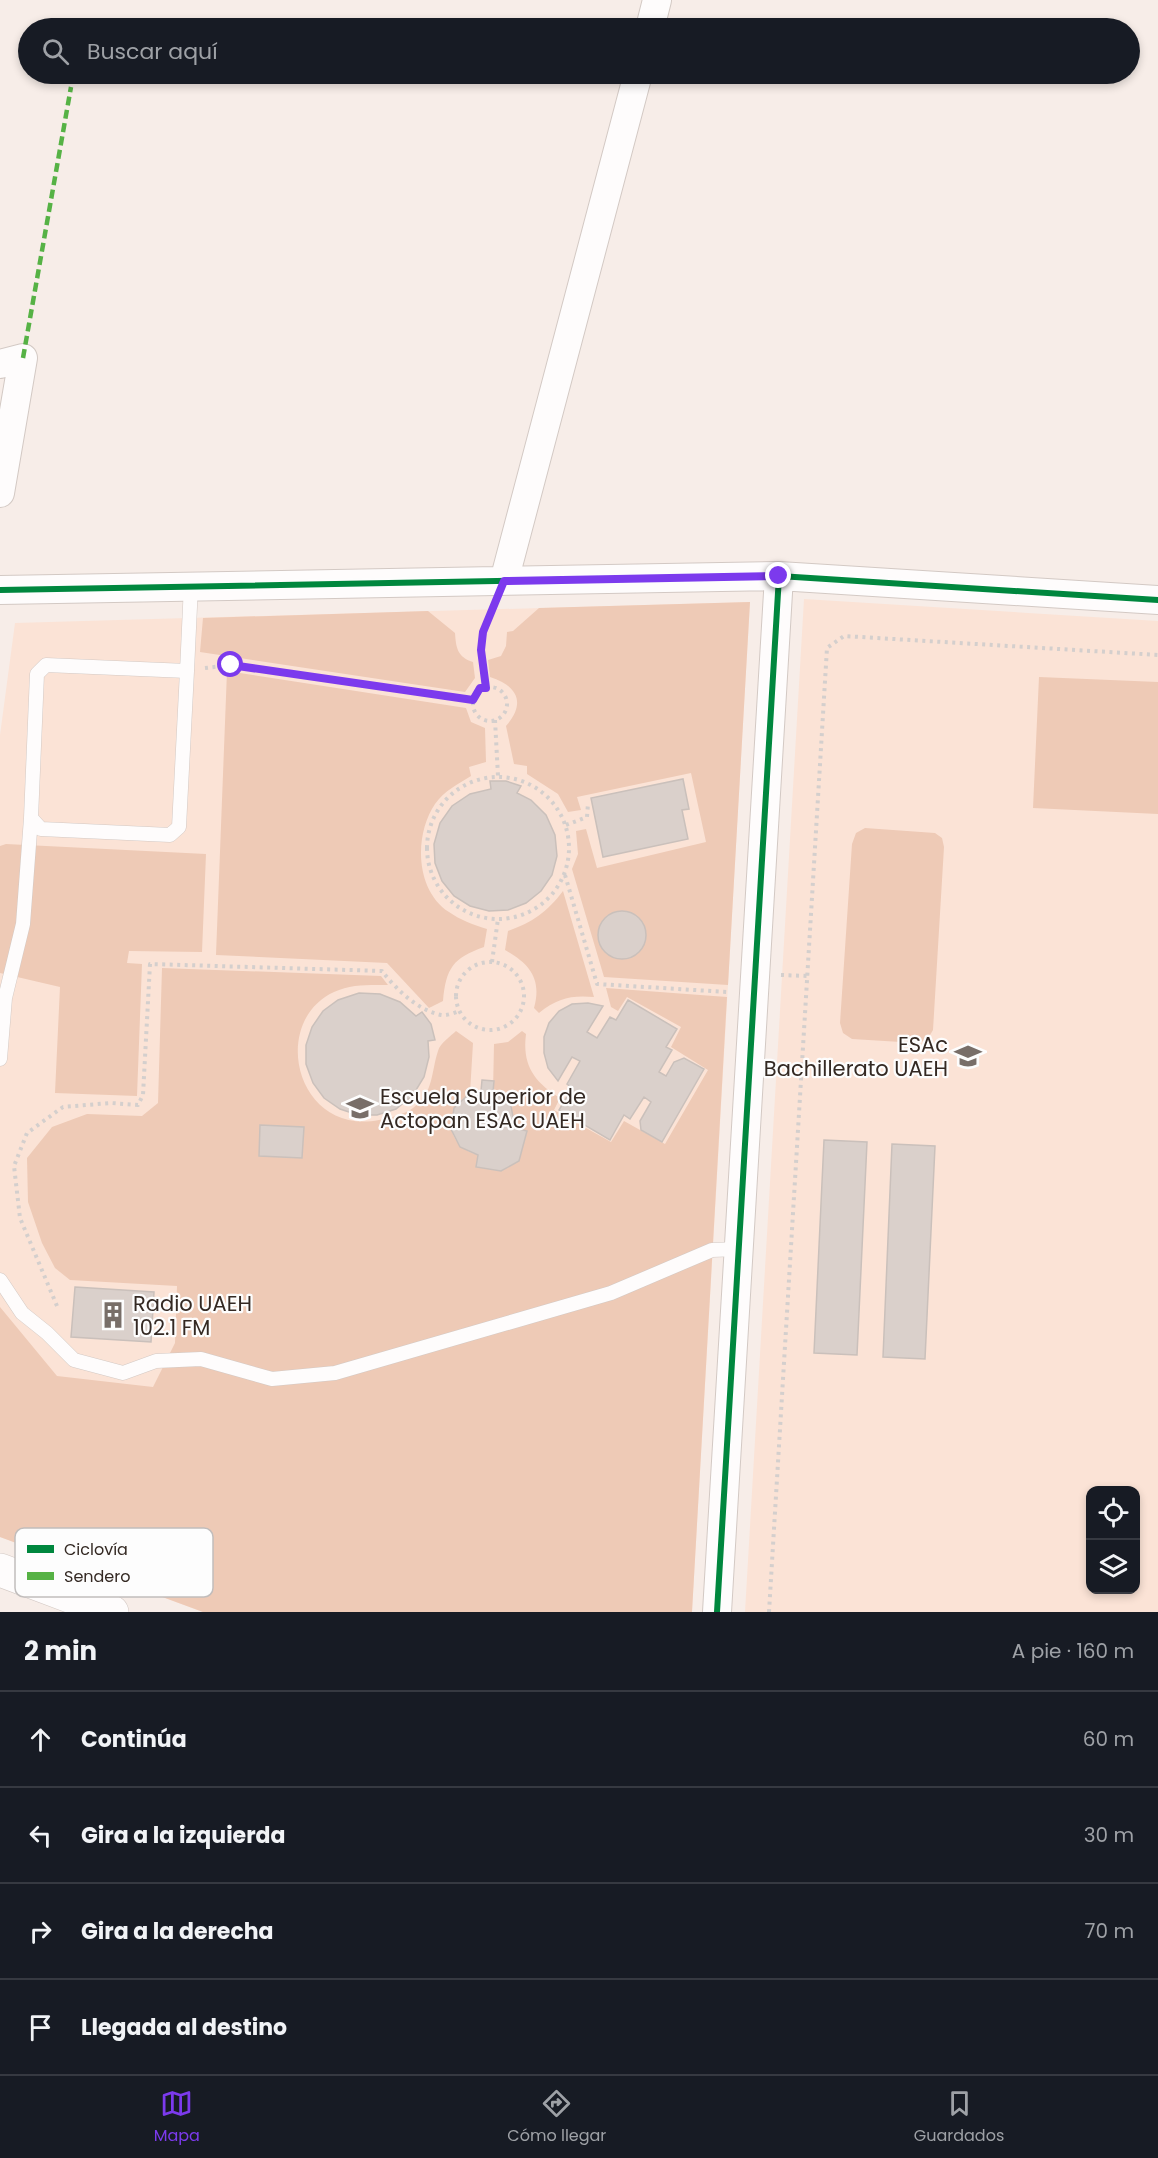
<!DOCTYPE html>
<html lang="es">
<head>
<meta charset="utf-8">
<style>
	:root { --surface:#171b24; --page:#20242c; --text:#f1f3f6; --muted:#9ea1a6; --line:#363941; --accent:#7c3aed }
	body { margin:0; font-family:Poppins,sans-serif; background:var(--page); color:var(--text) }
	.controls { position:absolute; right:18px; bottom:18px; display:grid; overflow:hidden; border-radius:12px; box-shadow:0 3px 9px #0003 }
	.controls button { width:54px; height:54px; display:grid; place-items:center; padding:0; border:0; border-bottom:2px solid var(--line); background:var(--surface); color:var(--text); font:30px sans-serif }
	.stop { position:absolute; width:18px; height:18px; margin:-14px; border:4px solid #7c3aed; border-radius:50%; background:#fff }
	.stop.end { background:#7c3aed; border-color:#fff; box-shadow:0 2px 6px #0008 }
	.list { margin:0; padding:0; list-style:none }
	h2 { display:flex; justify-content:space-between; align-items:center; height:78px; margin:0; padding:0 24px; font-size:26px }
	h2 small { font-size:20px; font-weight:400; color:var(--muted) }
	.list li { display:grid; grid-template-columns:39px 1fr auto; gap:18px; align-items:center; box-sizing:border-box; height:96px; padding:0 24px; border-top:2px solid var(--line) }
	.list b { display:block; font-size:22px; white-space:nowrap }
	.list em { font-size:20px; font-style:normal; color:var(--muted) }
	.icon { flex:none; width:33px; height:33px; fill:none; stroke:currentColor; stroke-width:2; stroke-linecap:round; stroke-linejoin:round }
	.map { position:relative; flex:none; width:1158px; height:1612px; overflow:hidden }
	.search { position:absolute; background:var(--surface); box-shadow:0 3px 9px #0003; left:18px; right:18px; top:18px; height:66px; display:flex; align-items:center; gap:15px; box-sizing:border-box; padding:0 21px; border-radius:33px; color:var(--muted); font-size:22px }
	.sheet { height:462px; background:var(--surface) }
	nav { display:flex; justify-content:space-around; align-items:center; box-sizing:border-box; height:84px; border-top:2px solid var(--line); background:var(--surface); font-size:16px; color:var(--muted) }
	nav a { display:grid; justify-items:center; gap:3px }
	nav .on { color:var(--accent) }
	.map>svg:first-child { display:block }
</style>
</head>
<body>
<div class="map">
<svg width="1158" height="1612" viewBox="0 0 1158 1612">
	<rect width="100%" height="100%" fill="#f7ede8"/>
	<path fill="#fbe3d6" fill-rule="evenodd" d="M804,599l354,22v991h-413zM1090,1490h46v100h-46z
		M750,602l-58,1010h-489l-203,-75v-802l15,-112z"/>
	<path fill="#eecab6" d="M750,602l-22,383 -124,-8 -32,-108 6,-15 -2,-23 10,-2 11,39 109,-26 -15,-69 -114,24 4,13 -13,2 -10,-18 -31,-20v-8l-13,-2 -8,-38c20,-23 12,-40 -16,-49l-2,-17 13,-4 5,-10 1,-14 6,-1 26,-23z
		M428,611l27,22c1,14 2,24 18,29l2,16 -10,14 -265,-40 3,-34z
		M227,671l239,37 5,14 14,6 1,34 -17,5 2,9c-13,8 -27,15 -36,28 -21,31 -20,86 14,108 11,8 25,13 38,17l-3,18c-31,11 -38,21 -41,54l-14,7 -42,-45 -171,-8z
		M1039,677l119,5v132l-125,-6z
		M865,828l70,5 7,5 2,9 -11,183 -6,10 -10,3 -65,-4 -9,-6 -3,-10 12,-179 4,-11z
		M6,844l200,10 -4,98 -73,-1 -2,12 15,1 -5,132 -82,-3 5,-106 -60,-14v-127z
		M563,891l31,106c-22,-2 -37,1 -55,16l-5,-5c8,-29 -4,-44 -29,-58l3,-19c25,-9 39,-19 55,-40z
		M162,968l219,8 7,9c-19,0 -37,-1 -54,7 -65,30 -38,144 45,128 11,-2 26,-6 34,-12 21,-15 18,-36 25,-57 2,-8 13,-15 18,-20l17,12 -3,50c-27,18 -25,53 8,62l-1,12 24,4 18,-10 8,-30 -12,-3 -4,-22 -18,-14 1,-48 14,-2 14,-11 4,3c-4,31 8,48 34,64l-6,12 57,32 13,-21 41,23 43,-74 -37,-23 10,-20 -54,-30 -9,14 -7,-4 -5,-19 121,9 -35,615h-489l-203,-75v-230l57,69 96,11 22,-44 2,-57 -107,-6 -15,-12 -13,-25 -14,-41 -1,-44 25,-31 35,-13 55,2 16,-13z"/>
	<path fill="#dad0cb" stroke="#cac0bb" stroke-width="1.5" d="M683,779l6,30 -7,1 6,29 -85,18 -12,-59z
		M490,781h16l15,5 -4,7 14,7 15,15 9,20 2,21 -5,19 -11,16 -15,12 -18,7 -19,1 -19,-5 -16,-10 -12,-15 -7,-18 -1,-19 6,-21 12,-17 18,-12 21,-5z
		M598 935a24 24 0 1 1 48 0a24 24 0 1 1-48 0Z
		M359,993l21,1 20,8 16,14 6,-4 9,12 4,16 -7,1 1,16 -5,20 -11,18 -17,14 -19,6h-19l-18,-6 -16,-11 -11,-15 -7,-19v-19l6,-18 11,-16 15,-11z
		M628,1000l49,29 -11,18 6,3 -13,22 7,4 8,-14 10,-4 20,11 -42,73 -21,-12 -1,-9 11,-19 -7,-5 -14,22 -6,-4 -14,25 -51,-30 13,-22 -5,-4 13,-23 -8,-4 -14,24 -10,-13 -4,-15v-16l5,-14 10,-12 13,-7 16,-1 15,3 -16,26 10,6 13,-21 6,3z
		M482,1080l12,1 -1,11 18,14 4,22 12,3 -8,30 -18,10 -25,-4 2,-12 -18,-8 -9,-18 3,-21 16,-15 11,-2z
		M260,1125l44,2 -2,31 -43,-2z
		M824,1140l43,2 -10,213 -43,-2z
		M892,1144l43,2 -10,213 -42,-2z
		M75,1287l79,5 -3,50 -80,-5z"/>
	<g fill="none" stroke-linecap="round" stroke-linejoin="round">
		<defs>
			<path id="service" d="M46,665l141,6 -8,156 -9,8 -129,-6 -10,-11 6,-144z
				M187,671l4,-86
				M0,1059l5,-61 18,-74 8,-106
				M0,1280l22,33 25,20 27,27 49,13 33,-12 45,-2 71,20 63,-6 276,-80 101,-43 27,-1"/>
			<path id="minor" d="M650,28l7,-28
				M0,364l23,-6 -23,135
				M504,581l134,-507
				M0,590l779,-14 379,24
				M717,1612l62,-1036"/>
			<path id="tertiary" d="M0,1570l112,42"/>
		</defs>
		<use href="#service" stroke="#d3c9c4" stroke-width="15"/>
		<use href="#minor" stroke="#d3c9c4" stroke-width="30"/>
		<use href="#tertiary" stroke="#d3c9c4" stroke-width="34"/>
		<path stroke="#d4cfcd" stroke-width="4" stroke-dasharray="3 4.5" stroke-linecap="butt" d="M205,668l26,-3 242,35
			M473 704a17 17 0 1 1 34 0a17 17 0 1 1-34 0Z
			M486,688c-5,-37 -6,-47 7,-81
			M495,720l3,56
			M427 848a71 71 0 1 1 142 0a71 71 0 1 1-142 0Z
			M566,825l21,-8 1,-14
			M565,875l32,109 130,8
			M456 996a34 34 0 1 1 68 0a34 34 0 1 1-68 0Z
			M492,962l6,-43
			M781,975l26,1
			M57,1306l-37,-88 -6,-52 13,-33 36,-26 48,-4 27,2 5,-10 7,-131 232,7c14,18 35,39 59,44 5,1 13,-2 18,-4
			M769,1612l58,-964 17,-12 314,19"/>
		<use href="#service" stroke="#fefcfc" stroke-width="14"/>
		<use href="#minor" stroke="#fefcfc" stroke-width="28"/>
		<use href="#tertiary" stroke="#fefcfc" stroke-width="33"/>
		<path stroke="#56b245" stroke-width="4.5" stroke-dasharray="9 4.5" stroke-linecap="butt" d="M23,358l48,-271"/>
		<defs>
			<path id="cycleway" d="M0,590l779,-14 379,24
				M717,1612l62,-1036"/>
		</defs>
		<use href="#cycleway" stroke="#fdfdfd" stroke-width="10"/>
		<use href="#cycleway" stroke="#00873e" stroke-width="6"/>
	</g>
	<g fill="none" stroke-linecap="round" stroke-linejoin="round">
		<path stroke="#7c3aed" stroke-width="8" d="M231,665l242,35 7,-12h6l-5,-38 2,-18 21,-51 275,-5"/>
	</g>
	<defs>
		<symbol id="school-bare" viewBox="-9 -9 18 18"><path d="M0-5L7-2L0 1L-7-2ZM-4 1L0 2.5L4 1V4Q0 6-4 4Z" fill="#786e68" stroke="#fdfdfd" stroke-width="2.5" paint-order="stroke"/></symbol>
		<symbol id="building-bare" viewBox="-9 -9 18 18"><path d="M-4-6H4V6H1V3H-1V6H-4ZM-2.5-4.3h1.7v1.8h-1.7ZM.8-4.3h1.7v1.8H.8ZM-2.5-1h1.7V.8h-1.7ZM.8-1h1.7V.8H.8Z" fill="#786e68" stroke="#fdfdfd" stroke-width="2.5" paint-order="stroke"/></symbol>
	</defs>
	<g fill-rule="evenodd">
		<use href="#school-bare" x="949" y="1037" width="38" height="38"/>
		<use href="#school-bare" x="341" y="1089" width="38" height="38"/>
		<use href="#building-bare" x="94" y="1296" width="38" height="38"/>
	</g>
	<g text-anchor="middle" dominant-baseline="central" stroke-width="4.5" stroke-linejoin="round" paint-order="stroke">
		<g font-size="21" fill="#342923" stroke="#fdfdfd" text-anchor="start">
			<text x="948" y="1044" text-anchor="end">ESAc<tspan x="948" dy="24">Bachillerato UAEH</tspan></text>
			<text x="380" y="1096">Escuela Superior de<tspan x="380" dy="24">Actopan ESAc UAEH</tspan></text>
			<text x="133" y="1303">Radio UAEH<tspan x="133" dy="24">102.1 FM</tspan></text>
		</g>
	</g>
	<rect x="15" y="1528" width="198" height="69" rx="9" fill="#fdfdfd" stroke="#c1bdbc" stroke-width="1.5"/>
	<rect x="27" y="1545" width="27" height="8" fill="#00873e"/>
	<rect x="27" y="1572" width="27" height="8" fill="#56b245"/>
	<g font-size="16" fill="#342923">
		<text x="64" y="1555">Ciclovía</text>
		<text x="64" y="1582">Sendero</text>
	</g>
</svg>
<div class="controls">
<button><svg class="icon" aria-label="locate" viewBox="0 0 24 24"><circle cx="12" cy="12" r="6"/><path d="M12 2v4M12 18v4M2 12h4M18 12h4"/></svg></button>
<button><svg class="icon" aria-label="layers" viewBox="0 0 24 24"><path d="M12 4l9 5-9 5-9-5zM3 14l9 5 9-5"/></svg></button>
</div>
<div class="stop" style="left:231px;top:665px"></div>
<div class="stop end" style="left:779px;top:576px"></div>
<div class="search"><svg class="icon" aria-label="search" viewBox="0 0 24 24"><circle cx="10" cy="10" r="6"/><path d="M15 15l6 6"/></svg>Buscar aquí</div>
</div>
<section class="sheet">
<h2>2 min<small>A pie · 160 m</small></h2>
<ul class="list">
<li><svg class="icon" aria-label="ahead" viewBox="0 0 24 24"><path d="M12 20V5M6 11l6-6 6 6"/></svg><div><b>Continúa</b></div><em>60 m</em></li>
<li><svg class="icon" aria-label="left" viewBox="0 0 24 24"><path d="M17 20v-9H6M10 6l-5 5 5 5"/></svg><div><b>Gira a la izquierda</b></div><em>30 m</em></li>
<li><svg class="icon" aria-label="right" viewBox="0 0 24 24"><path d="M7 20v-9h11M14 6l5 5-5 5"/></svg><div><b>Gira a la derecha</b></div><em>70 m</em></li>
<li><svg class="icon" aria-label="arrive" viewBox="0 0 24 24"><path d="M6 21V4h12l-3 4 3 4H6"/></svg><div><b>Llegada al destino</b></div></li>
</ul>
</section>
<nav>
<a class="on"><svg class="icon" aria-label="map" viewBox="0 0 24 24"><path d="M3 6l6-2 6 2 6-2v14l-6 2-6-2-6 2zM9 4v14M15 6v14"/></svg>Mapa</a>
<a><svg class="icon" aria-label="directions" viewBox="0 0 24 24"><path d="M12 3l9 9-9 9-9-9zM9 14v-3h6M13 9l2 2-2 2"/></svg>Cómo llegar</a>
<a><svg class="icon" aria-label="saved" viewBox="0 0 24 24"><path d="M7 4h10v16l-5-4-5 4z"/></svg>Guardados</a>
</nav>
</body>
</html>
